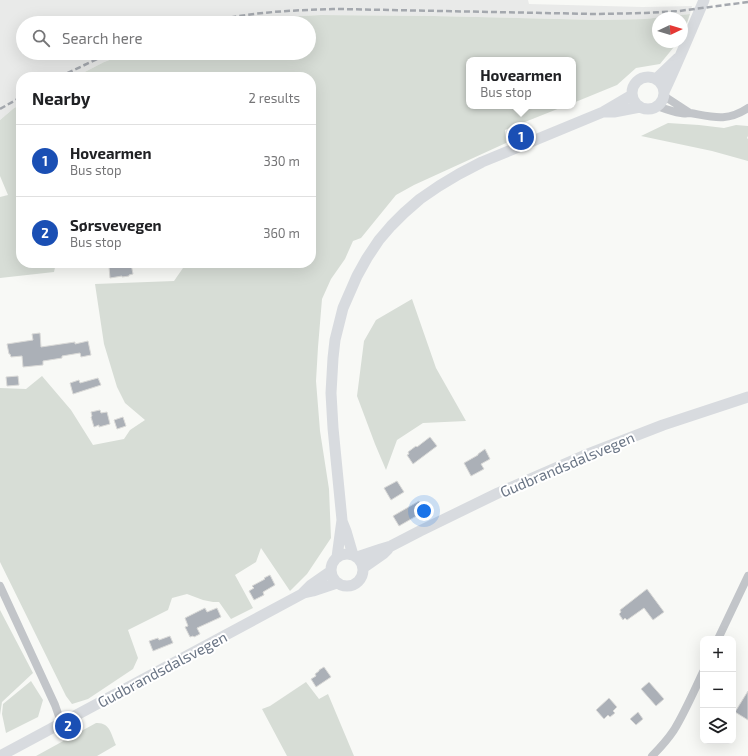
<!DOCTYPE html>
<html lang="en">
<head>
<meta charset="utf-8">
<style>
	:root { --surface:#fff; --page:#f2f2f2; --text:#202124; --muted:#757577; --line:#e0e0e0; --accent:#d87536 }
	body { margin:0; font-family:"Exo 2",sans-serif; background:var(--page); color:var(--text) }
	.controls { position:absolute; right:12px; bottom:12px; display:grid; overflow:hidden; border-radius:8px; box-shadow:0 4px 16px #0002 }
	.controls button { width:36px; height:36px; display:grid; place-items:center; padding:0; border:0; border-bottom:1px solid var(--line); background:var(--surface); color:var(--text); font:20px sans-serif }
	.compass { position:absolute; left:652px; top:12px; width:36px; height:36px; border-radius:50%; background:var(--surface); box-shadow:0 4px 16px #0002; rotate:86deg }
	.you { position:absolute; left:424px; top:511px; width:14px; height:14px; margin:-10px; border:3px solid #fff; border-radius:50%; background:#1a73e8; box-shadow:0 0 0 6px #1a73e833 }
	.badge { display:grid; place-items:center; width:26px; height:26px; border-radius:50%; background:var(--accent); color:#fff; font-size:13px; font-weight:700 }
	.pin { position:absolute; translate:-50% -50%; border:2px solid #fff; box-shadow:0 1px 4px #0006 }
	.popup { position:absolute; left:466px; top:57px; width:110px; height:52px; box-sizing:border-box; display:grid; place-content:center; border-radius:8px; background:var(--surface); filter:drop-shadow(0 1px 3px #0005); font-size:13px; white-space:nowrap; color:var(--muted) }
	.popup b { font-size:15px; color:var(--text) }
	.popup::after { content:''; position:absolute; left:50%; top:100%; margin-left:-8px; border:8px solid transparent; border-top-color:var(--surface) }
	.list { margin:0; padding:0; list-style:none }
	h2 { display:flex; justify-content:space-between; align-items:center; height:52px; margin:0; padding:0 16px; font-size:17px }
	h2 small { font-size:13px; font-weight:400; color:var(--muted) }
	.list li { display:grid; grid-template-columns:26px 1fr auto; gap:12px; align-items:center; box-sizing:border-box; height:72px; padding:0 16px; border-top:1px solid var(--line) }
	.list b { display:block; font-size:15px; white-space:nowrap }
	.list p { margin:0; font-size:13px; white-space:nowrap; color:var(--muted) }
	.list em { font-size:13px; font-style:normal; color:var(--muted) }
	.icon { flex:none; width:22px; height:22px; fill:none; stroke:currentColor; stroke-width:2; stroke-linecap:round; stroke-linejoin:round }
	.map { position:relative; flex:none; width:748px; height:756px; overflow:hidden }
	.search { position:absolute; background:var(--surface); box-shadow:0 4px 16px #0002; left:16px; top:16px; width:300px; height:44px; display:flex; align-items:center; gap:10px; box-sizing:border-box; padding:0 14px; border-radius:22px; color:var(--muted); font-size:15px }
	.panel { position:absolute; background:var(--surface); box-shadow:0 4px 16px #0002; left:16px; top:72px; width:300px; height:196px; border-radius:16px }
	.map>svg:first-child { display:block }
</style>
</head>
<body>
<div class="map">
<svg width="748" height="756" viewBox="0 0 748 756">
	<rect width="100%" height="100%" fill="#f8f9f6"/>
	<path fill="#e9eae9" d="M0,0h528l1,4 114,3 49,-1 -2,8 -45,5 -45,1 -166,-4 -113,-1 -43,2 -49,6h-206v30h105l-24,9 -29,15h-54v28l-7,3 -14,12z"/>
	<path fill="#d7ddd6" d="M690,14l-7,21 -1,2v-19h-24v24h20l-18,22 -24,4 -19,17 -44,18v-43h-104v46h96l-60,24 1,13 -92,42 -18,10 -35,43 -8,3 -8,18 -14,20 -9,20 -4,48 -2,34 4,50 9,58 2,49 -24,36 -17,17 -29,-43 -5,14 -21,13 18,33 -22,11 -12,-17h-6l-10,-2 -16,-6 -15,4 -4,12 -40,20 10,28 -5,11 -45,30 -16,5 -6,-8 -66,-134v-174l26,1 16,-13 29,34 22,35 31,-6 6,-9 15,-10 -20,-17 -8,-16 -13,-43 -9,-60 79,-3 9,-13 -2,-5h130v-186h-236l29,-15 24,-9h181v-30h-80l49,-6 43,-2 113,1 166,4 45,-1z
		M21,105v158h35l-2,9 -54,6v-81l8,-2 -8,-19v-56l14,-12z
		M668,123l31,2 25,3 12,-3 12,1v10l-1,2 1,1v22l-36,-10 -71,-15z
		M412,299l24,69 30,53 -43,2 -26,17 -11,30 -11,-26 -18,-48 7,-55 12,-21z
		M0,610l33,63 -31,29 -2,13z
		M31,681l12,19 -5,17 -32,16 -4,-19 1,-10z
		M306,682l13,17 9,-5 26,62h-67l-25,-47 8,-3z
		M96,723c14,-1 15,11 20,22l-19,11h-61z"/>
	<path fill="#abb0b7" stroke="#dadad8" d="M131,264l2,10 -4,1v1l-7,1v-1l-12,2 -1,-11z
		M40,333l1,14 34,-5v2l13,-3 3,14 -10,2 -1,-4 -18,3v2l-19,3v4l-20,2 -1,-11 -11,1 -1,-3h-1l-2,-10 26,-4 -1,-6z
		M18,376l1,9 -12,1 -1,-9z
		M98,378l3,7 -28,9 -3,-11 9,-3 1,3z
		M100,410l1,3 6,-1 3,12 -11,3v-2l-5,2 -3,-10 1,-1 -1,-4z
		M123,417l3,9 -9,3 -3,-9z
		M430,437l7,9 -24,18 -6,-9 2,-1 -1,-2 8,-6 1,1z
		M485,449l5,10 -9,5 3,5 -13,7 -7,-13 14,-8v-1z
		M397,481l7,11 -13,8 -7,-12z
		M419,501l6,10 -26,15 -6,-10z
		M270,575l5,10 -12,7 1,3 -10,5 -5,-9 5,-3 -2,-2 13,-7 -1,-1z
		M647,589l17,23 -11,8 -9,-12 -17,12 -2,-2 -2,2 -4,-6 2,-2 -1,-2z
		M205,608l2,4 10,-4 4,9 -24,11 3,6 -6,3 -1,-1 -3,1 -5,-10 3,-1 -3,-8z
		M170,636l3,7 -20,8 -4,-10 9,-3 1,2z
		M324,667l7,10 -15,10 -5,-8 5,-3 -1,-2 4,-3v-1z
		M649,682l15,17 -8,7 -15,-17z
		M748,691v29l-13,-8z
		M609,698l8,9 -4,4 2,2 -5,4 -2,-2 -4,4 -8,-9z
		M638,712l5,7 -7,6 -6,-6z"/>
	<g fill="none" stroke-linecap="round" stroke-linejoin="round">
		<path stroke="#c2c5c9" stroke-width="8" d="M664,96l26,17
			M657,106c8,3 16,6 24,7 3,1 6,0 9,0 23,4 37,9 58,-5
			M0,586l55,119 6,17
			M718,639l30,-63
			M652,756c8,-8 16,-17 22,-26 11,-18 20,-39 29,-58"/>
		<path stroke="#d8dbdf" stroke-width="11" d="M632 93a16 16 0 1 1 32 0a16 16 0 1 1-32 0Z
			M656,79l22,-21
			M664,92c14,-30 27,-61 40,-92
			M606,112h8l26,-5
			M342,521l4,10 7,24
			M331 570a16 16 0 1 1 32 0a16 16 0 1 1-32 0Z
			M337,557l5,-37 -9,-92 -2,-35 2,-35 2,-18 8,-32 14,-32 10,-18 12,-18 12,-14 13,-13 16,-14 19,-13 20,-12 23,-12 121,-50 29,-17
			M357,557l24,-8 10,-3 29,-15 78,-38 85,-37 80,-31 85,-28
			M363,568l20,-14 5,-5
			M304,593l9,-2 24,-8
			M0,756l302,-162 9,-9 20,-14"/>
		<path stroke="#a4a8ae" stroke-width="2.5" stroke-dasharray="6 3" stroke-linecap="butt" d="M204,23c44,-11 89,-13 134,-14l258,5 49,-1 34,-2 69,-9
			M59,77l51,-24
			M0,109l21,-12"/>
	</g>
	<g text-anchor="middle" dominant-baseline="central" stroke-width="4" stroke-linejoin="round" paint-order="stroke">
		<g font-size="15" fill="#6a7585" stroke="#fff">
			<text transform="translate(567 464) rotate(-23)">Gudbrandsdalsvegen</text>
			<text transform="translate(162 669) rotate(-28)">Gudbrandsdalsvegen</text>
		</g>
	</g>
</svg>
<div class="controls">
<button>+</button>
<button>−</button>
<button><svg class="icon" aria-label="layers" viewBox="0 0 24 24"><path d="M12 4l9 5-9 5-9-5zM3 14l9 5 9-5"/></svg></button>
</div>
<svg class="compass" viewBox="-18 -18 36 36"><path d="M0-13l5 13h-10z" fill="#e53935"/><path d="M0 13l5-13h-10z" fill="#757577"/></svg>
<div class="you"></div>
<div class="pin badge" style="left:521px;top:137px;background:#1a4fb4">1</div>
<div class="popup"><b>Hovearmen</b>Bus stop</div>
<div class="pin badge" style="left:68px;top:726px;background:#1a4fb4">2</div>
<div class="search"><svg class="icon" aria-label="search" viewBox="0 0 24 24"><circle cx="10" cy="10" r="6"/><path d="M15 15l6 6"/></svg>Search here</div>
<section class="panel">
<h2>Nearby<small>2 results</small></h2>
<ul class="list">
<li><span class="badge" style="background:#1a4fb4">1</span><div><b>Hovearmen</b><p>Bus stop</p></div><em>330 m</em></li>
<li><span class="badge" style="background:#1a4fb4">2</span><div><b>Sørsvevegen</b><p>Bus stop</p></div><em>360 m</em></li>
</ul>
</section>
</div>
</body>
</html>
